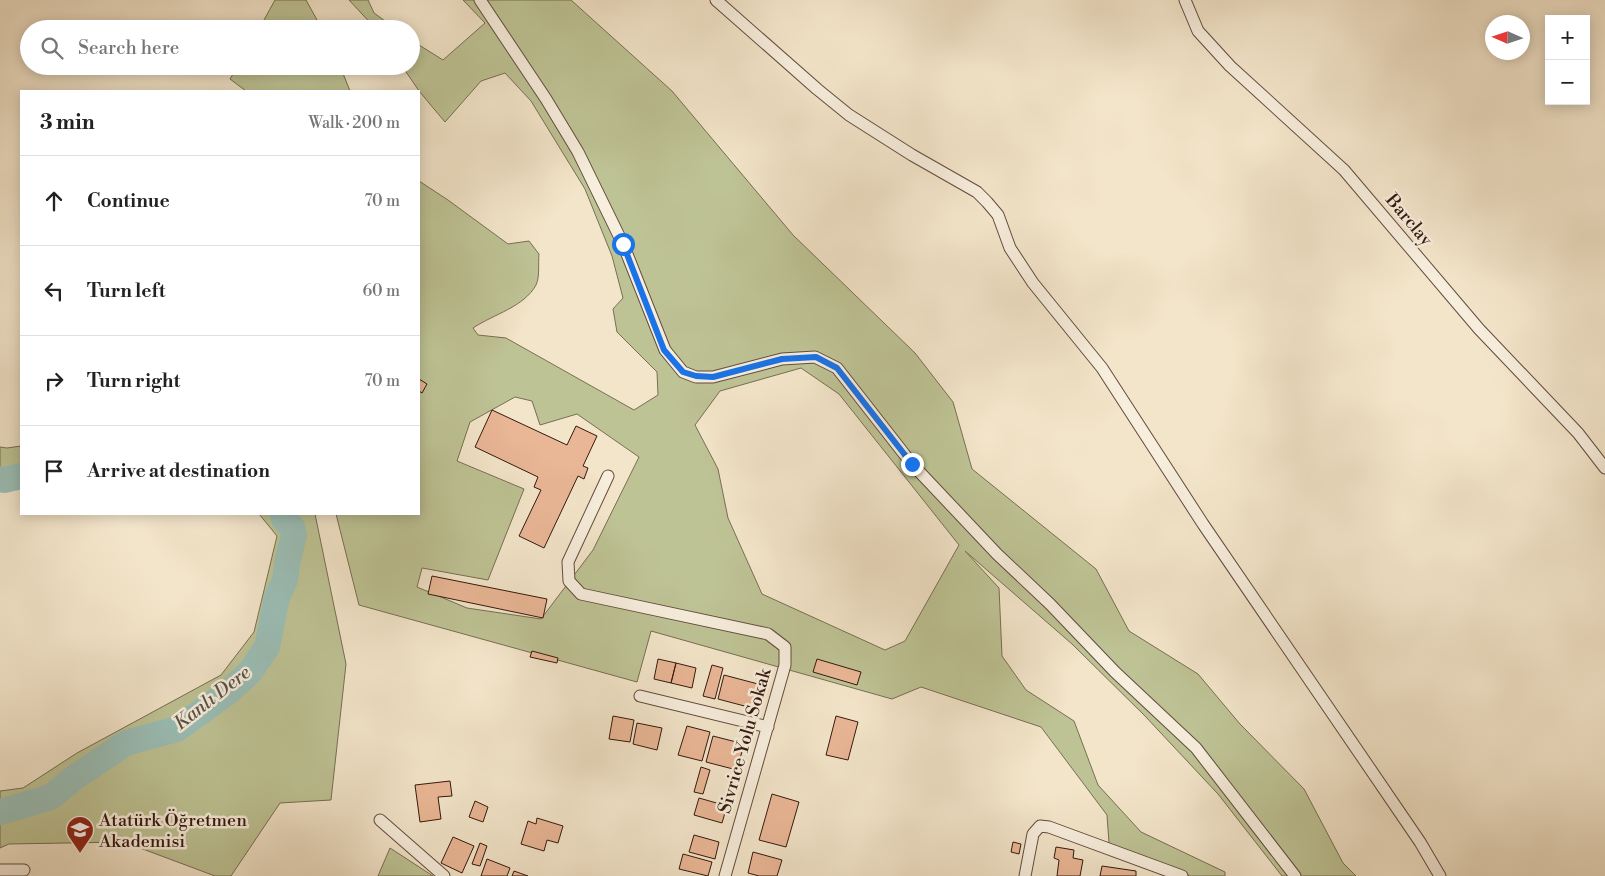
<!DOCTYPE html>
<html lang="en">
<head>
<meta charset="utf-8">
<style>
	:root { --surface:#fff; --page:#f2f2f2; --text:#222; --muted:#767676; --line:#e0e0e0 }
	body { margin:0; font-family:"Libre Bodoni",serif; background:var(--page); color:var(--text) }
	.controls { position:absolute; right:15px; top:15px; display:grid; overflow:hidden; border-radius:0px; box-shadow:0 2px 12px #0003 }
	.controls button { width:45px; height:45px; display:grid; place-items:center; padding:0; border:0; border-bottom:1px solid var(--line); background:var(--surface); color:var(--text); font:25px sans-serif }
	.compass { position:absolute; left:1485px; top:15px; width:45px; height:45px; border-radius:50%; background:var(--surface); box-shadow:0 2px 12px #0003; rotate:273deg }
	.stop { position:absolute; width:15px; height:15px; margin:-11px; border:4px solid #1a73e8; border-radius:50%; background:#fff }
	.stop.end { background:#1a73e8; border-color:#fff; box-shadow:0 1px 5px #0008 }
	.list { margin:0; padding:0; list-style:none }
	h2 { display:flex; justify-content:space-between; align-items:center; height:65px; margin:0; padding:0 20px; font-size:21px }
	h2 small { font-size:16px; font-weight:400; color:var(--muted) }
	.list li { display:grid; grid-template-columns:32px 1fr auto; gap:15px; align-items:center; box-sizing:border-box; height:90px; padding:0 20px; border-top:1px solid var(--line) }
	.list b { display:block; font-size:19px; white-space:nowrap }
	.list em { font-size:16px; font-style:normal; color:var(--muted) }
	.icon { flex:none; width:28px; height:28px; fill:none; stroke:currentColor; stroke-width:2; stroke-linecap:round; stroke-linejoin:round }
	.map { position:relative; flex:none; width:1605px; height:876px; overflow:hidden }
	.search { position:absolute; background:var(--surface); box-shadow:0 2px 12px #0003; left:20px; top:20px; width:400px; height:55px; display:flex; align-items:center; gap:12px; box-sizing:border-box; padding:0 18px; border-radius:28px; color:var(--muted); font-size:19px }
	.panel { position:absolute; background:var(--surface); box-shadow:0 2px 12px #0003; left:20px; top:90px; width:400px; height:425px; border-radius:0px }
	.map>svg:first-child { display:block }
</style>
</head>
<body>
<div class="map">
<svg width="1605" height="876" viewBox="0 0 1605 876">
	<rect width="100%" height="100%" fill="#f3e5ca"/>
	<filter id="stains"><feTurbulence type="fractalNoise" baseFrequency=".004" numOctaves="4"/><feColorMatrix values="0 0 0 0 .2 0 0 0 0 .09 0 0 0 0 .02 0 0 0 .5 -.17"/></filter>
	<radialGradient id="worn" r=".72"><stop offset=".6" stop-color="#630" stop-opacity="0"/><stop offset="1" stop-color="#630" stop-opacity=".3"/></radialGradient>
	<path fill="#bec395" stroke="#786e52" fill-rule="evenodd" d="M275,0h31l16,29h-63z
		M349,0h19l6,13 22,16h-20z
		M463,0h108l101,91 121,144 122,118 38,49 19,67 124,100 33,62 69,43 42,50 64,65 39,74 13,13h-74l-64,-82 -74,-79 -72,-71 -107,-93 34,37 3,68 24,34 48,31 24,64 43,47 84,40v4h-35l-81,-33 -2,-28 -66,-88 -120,-40 -29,12 -241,-68 -14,51 -278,-77 -23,-91h83v-333l29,19 60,44 21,-3 10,13c-1,9 1,23 -3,31 -12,22 -42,29 -63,43l5,7 28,3 128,72 24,-15 -1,-23 -40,-40 -4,-23 10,-11 -11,-42 -27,-67 -54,-88 -26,-28 -24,8 -36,41 -26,-31 -17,-25h9v-26l32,20 42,-37zM801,368l38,26 120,151 -54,96 -20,9 -123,-56 -34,-76 -10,-49 -23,-44 25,-34zM515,397l17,4 8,24 37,-11 62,43 -46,93 -52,69 -74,-11 -50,-21 5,-19 66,12 36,-91 -67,-28 13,-39z
		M238,66h102l10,25h-104l-16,-12z
		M21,446v43l-21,-2v-40l7,1z
		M259,514h56l31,150 -15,136 -51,3 -49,73h-16l-91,-34 -115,2 -9,4v-57l23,-3 54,-35 144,-78 33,-43 23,-96z
		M390,848l43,28h-55z"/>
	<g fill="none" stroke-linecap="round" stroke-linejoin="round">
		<path stroke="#9bbfb7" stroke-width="26" d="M0,479l4,1 17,-4
			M0,812l51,-15 23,-19 52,-35 51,-14 50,-36 23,-21 17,-25 10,-50 8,-17 3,-21 6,-24 -2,-8 -8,-8 -1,-5"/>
	</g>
	<path fill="#eab796" stroke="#33180e" d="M419,379l8,5 -5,9 -3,-2z
		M492,410l75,35 9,-19 21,10 -14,30 5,2 -4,11 -6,-3 -34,72 -25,-12 22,-46 -7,-3 4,-10 -63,-30z
		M432,576l115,23 -4,19 -115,-24z
		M532,651l26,7 -1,5 -27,-6z
		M658,659l18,4 -5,20 -17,-4z
		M817,659l44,13 -4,13 -44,-13z
		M676,663l20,5 -4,20 -21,-5z
		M712,665l11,3 -8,31 -12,-3z
		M724,675l34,9 -6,24 -34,-9z
		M613,716l21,4 -4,22 -21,-3z
		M836,716l22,6 -10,38 -22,-5z
		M637,723l25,5 -5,22 -24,-6z
		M687,726l23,6 -8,29 -24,-6z
		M713,736l31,8 -7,26 -31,-8z
		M701,767l9,3 -7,24 -9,-2z
		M450,781l2,15 -14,1 3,22 -21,3 -5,-37z
		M772,794l27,8 -13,45 -27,-7z
		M699,798l28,8 -5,17 -28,-8z
		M475,801l13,6 -5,15 -14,-5z
		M537,818l26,8 -5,17 -11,-3 -3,11 -23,-7 7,-23 8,3z
		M694,835l25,7 -4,17 -26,-7z
		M453,837l21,9 -12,27 -21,-10z
		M1013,842l8,2 -2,10 -8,-2z
		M480,843l7,3 -7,20 -8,-2z
		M1056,847l18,3 -1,8 10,2 -3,16h-23l2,-16 -5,-2z
		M753,852l29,8 -5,16h-18l-11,-3z
		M683,854l29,8 -4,14 -29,-7z
		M487,859l23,9 -3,8h-26z
		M1102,866l34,5v5h-36z
		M514,871l14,5h-16z"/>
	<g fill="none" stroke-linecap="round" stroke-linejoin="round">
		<defs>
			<path id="minor" d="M480,0l66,99 32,53 45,92 42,106 18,22 13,5h17l69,-18 33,-2 22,11 75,96 85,90 53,50 65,68 81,76 99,128
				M716,0l101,89 32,26 63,40 65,37 10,10 11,13 12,33 23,35 69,85 101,156 217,318 20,34
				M1185,0l13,31 32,35 114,104 135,159 99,104 27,35
				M608,476l-40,86 1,19 12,13 187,40 17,13v18l-60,211
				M640,696l128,31
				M380,820l64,56
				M0,870h24
				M1025,876l8,-42 7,-8 9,1 133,49"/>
		</defs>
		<use href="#minor" stroke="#634b3d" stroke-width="13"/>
		<use href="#minor" stroke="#f7eedd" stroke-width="11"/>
	</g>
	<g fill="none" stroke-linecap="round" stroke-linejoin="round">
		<path stroke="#1a73e8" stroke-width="6" d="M623,244l41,106 19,22 13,4 17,1 69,-18 34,-2 21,11 75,96"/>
	</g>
	<defs>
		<symbol id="university-pin" viewBox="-11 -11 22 30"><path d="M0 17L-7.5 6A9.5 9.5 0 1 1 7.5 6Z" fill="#8f2418" stroke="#f7eedd"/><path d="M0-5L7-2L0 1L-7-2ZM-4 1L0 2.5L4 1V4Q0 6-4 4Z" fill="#fff"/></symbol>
	</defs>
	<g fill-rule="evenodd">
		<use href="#university-pin" x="64" y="814" width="32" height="43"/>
	</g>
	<g text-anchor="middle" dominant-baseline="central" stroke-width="5" stroke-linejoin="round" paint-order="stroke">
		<g font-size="18" fill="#33180e" stroke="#f7eedd">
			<text transform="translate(1409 220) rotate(50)">Barclay</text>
			<text transform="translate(745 741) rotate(-74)">Sivrice Yolu Sokak</text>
		</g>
		<g font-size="18" fill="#33180e" stroke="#f7eedd" text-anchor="start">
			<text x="99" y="820">Atatürk Öğretmen<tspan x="99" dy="21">Akademisi</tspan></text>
		</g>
		<g font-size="19" font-style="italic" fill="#575249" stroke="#f7eedd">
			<text transform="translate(212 698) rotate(-38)">Kanlı Dere</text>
		</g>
	</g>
	<rect width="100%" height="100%" filter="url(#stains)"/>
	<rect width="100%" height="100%" fill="url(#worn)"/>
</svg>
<div class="controls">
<button>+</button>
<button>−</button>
</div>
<svg class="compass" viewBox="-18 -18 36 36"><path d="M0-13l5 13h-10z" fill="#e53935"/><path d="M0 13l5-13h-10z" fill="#767676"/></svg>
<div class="stop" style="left:623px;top:244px"></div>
<div class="stop end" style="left:912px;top:464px"></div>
<div class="search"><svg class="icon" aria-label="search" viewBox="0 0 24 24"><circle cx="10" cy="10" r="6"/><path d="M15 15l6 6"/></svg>Search here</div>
<section class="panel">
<h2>3 min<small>Walk · 200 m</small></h2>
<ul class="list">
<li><svg class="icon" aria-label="ahead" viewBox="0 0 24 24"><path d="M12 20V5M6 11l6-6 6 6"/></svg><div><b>Continue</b></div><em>70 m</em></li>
<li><svg class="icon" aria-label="left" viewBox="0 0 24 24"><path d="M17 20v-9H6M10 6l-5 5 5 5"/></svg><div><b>Turn left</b></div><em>60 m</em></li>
<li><svg class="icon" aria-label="right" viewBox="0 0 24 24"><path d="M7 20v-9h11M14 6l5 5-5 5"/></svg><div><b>Turn right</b></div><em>70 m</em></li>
<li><svg class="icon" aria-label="arrive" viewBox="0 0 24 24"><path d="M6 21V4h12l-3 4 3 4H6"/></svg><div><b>Arrive at destination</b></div></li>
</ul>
</section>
</div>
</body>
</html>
